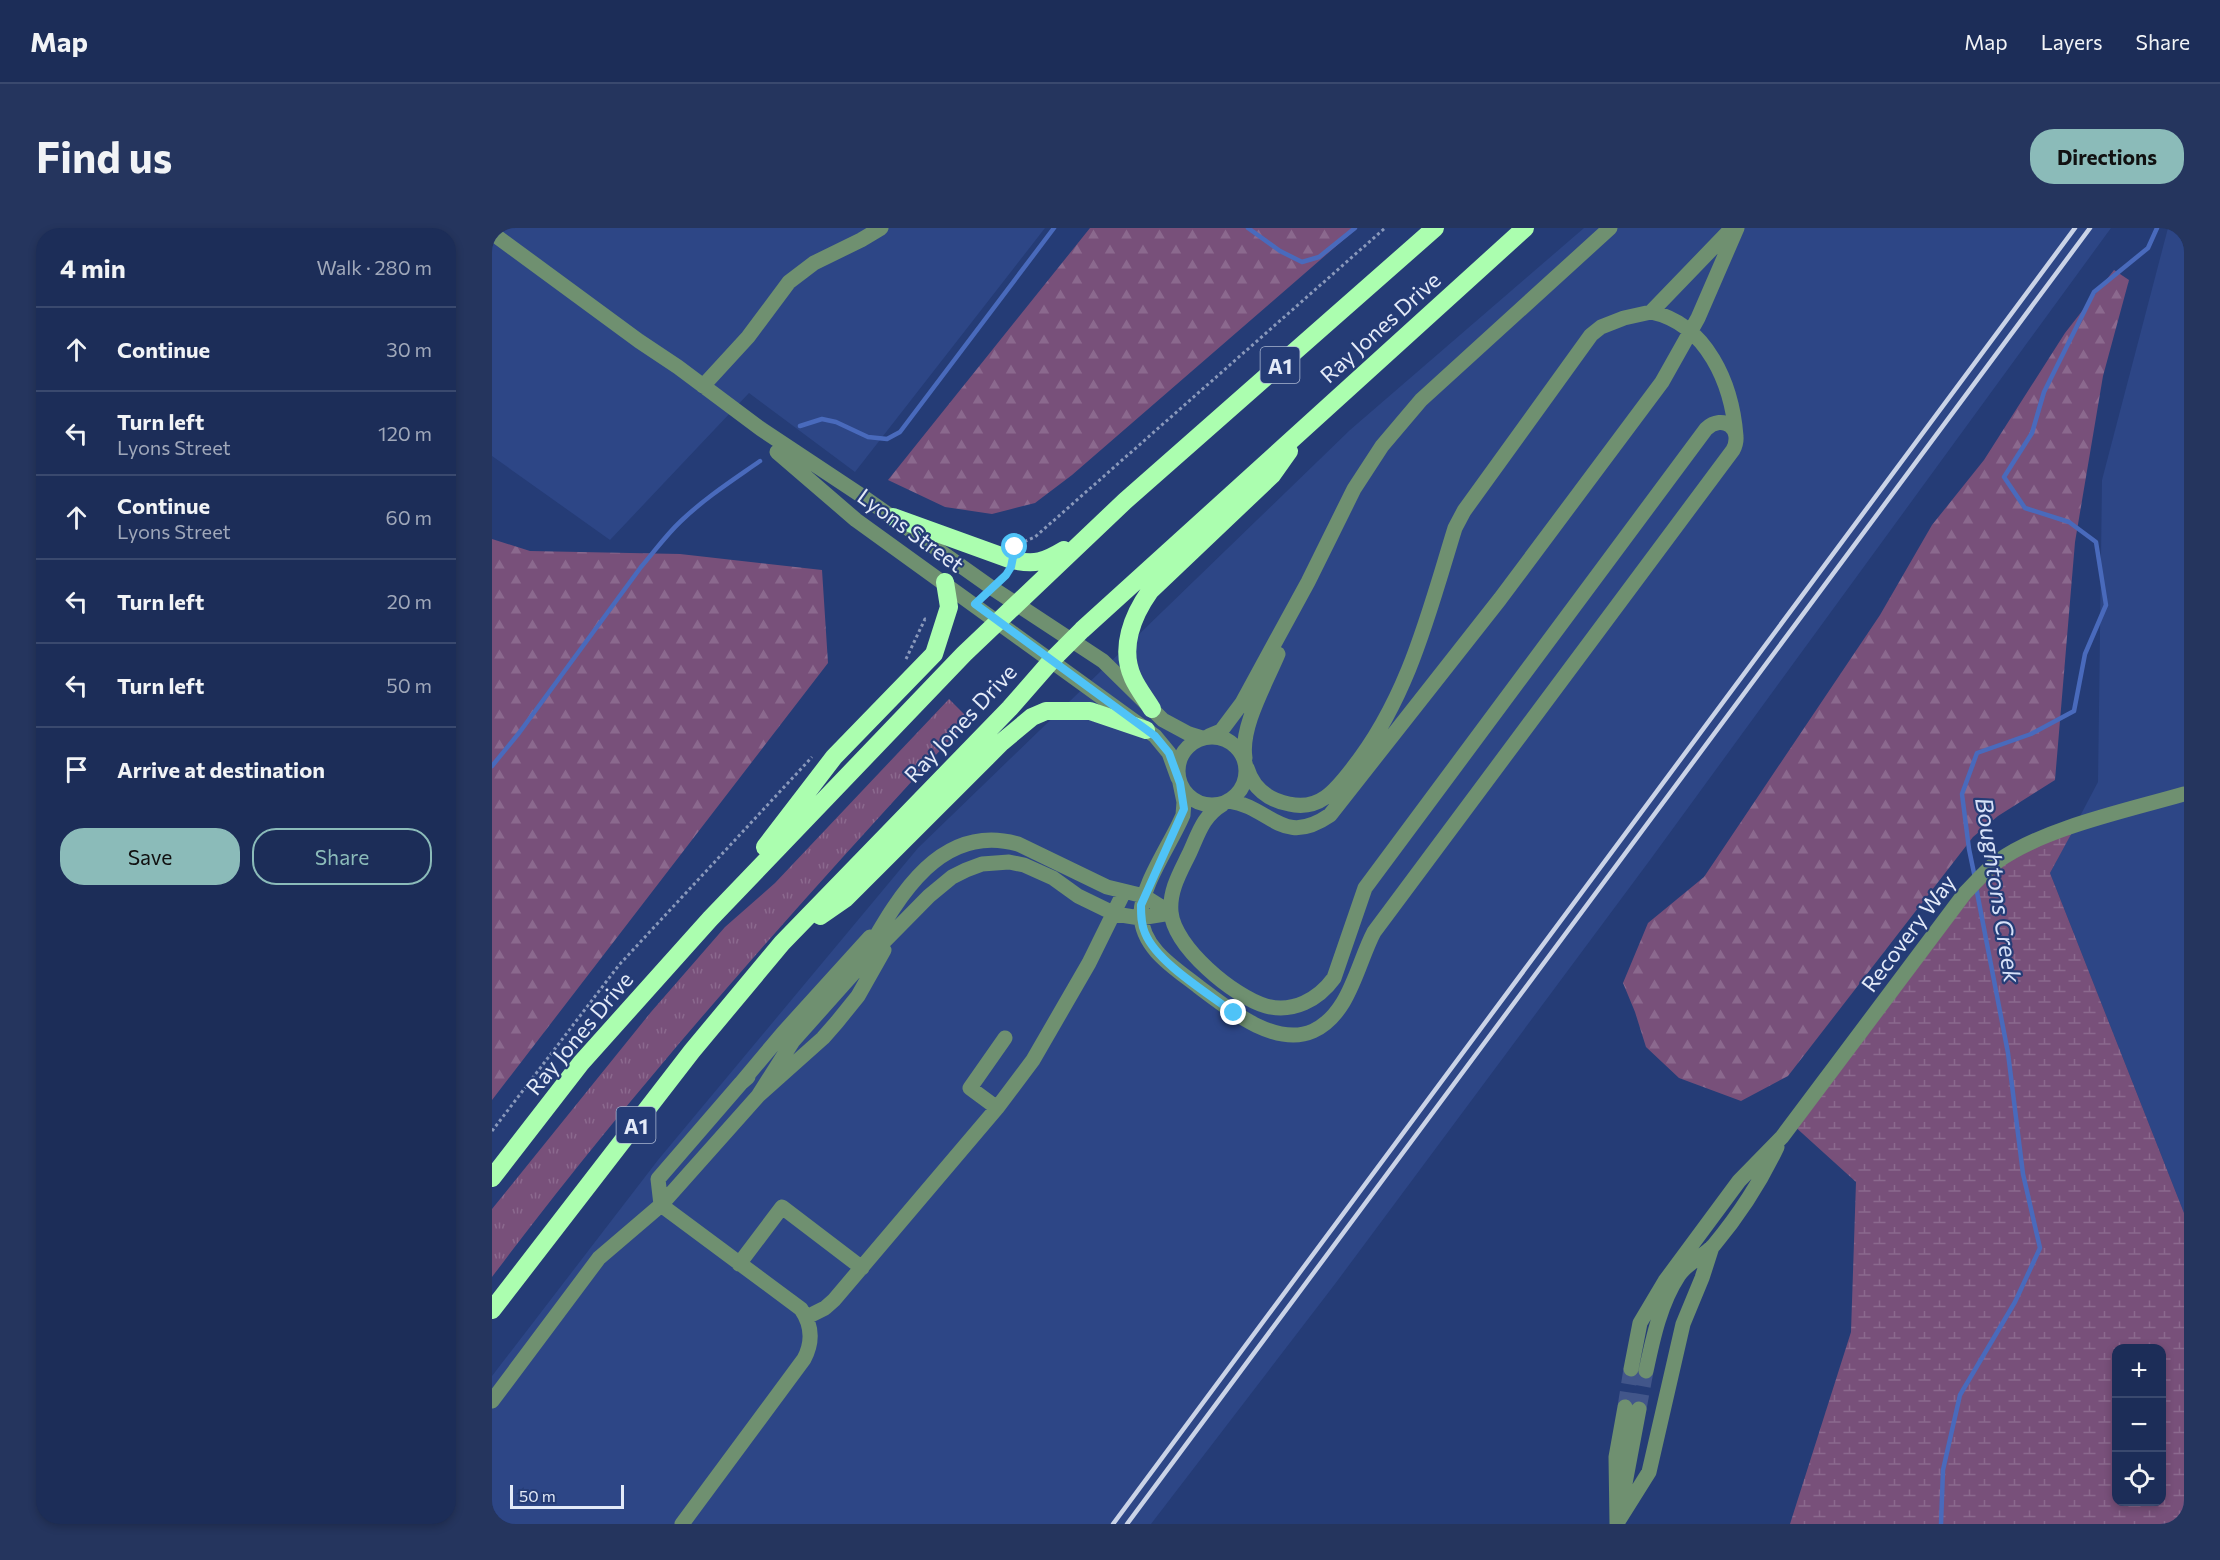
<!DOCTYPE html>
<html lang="en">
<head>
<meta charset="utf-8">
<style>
	:root { --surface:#1c2d58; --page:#25355e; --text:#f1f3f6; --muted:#a0a8ba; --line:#3a496e; --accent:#8bbbb9 }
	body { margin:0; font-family:Commissioner,sans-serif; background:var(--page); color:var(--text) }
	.controls { position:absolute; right:18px; bottom:18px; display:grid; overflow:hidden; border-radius:12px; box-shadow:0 3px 9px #0003 }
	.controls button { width:54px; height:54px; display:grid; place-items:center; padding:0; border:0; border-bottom:2px solid var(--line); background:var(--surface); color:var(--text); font:30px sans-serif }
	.scale { position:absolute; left:18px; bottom:15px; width:114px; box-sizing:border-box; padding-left:6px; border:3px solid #e3eaf8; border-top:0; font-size:16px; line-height:21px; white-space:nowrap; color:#e3eaf8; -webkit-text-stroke:4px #253c76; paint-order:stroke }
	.stop { position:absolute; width:18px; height:18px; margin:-14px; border:4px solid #4fc3f7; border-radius:50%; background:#fff }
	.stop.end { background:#4fc3f7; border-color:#fff; box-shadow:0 2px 6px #0008 }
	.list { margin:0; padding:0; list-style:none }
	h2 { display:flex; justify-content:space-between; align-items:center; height:78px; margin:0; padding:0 24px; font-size:26px }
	h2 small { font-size:20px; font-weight:400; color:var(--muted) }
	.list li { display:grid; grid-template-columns:39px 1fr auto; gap:18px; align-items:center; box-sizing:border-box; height:84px; padding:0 24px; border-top:2px solid var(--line) }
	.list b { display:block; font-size:22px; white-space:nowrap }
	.list p { margin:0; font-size:20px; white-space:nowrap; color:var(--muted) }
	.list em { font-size:20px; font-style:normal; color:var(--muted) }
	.actions { display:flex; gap:12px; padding:18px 24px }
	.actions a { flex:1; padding:14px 0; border:2px solid var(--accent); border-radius:24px; text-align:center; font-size:21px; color:var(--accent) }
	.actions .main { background:var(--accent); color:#111 }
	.icon { flex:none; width:33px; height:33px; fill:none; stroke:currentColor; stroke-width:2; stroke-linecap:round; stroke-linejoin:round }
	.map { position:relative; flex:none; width:1692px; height:1296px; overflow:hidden; border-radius:24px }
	header { display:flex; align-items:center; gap:36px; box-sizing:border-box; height:84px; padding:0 30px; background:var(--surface); border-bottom:2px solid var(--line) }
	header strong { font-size:28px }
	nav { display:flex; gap:33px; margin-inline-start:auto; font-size:21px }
	.intro { display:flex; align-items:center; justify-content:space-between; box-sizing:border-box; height:144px; padding:0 36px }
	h1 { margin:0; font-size:42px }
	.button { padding:15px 27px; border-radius:24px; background:var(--accent); color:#111; font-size:21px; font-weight:700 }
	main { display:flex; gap:36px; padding:0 36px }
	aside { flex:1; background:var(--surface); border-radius:24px; box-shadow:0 3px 9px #0003 }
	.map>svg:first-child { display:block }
</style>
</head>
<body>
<header>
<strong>Map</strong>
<nav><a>Map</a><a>Layers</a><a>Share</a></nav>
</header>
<div class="intro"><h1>Find us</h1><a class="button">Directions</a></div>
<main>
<aside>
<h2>4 min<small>Walk · 280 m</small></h2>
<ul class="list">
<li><svg class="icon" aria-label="ahead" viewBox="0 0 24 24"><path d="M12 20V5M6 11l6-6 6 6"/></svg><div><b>Continue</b></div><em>30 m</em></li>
<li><svg class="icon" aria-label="left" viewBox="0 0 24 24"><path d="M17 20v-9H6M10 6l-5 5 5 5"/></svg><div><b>Turn left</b><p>Lyons Street</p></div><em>120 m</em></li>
<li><svg class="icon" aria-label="ahead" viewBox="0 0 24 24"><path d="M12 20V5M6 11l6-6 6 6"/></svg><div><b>Continue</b><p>Lyons Street</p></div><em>60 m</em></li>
<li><svg class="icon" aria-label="left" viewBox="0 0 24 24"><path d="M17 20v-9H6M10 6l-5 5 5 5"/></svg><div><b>Turn left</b></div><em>20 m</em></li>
<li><svg class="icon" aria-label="left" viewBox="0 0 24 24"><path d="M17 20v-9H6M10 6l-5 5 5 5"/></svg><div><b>Turn left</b></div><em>50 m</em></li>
<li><svg class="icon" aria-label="arrive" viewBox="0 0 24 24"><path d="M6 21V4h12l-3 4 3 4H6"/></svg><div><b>Arrive at destination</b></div></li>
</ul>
<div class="actions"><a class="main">Save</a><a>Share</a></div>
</aside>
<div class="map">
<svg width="1692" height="1296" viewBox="0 0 1692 1296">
	<defs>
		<pattern id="grass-tufts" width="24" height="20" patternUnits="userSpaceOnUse" patternTransform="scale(1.5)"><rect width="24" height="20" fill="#78507a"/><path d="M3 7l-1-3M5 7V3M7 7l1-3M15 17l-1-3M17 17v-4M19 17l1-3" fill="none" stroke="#8b698e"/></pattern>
		<pattern id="forest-firs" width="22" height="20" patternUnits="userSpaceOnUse" patternTransform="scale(1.5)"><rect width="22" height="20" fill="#78507a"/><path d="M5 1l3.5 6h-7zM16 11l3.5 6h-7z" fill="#8b698e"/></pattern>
		<pattern id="wetland-marsh" width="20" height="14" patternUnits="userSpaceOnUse" patternTransform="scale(1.5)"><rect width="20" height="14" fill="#78507a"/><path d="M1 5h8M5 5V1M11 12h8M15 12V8" fill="none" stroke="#8b698e"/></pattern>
	</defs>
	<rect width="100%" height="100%" fill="#253c76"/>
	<path fill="#2d4686" d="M0,0h553l-190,244 -106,-79 -139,147 -118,-84z
		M1092,0h527l-461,632 -315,424 -184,240h-659v-148l166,-216 260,-312 432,-418z
		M1676,0h16v985l-134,-340 48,-91 4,-302z"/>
	<path fill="url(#grass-tufts)" d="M457,471l20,20c-166,180 -330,362 -477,558v-68l159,-197 74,-85 50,-44z"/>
	<path fill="url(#forest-firs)" d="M598,0h267l-285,247 -37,28 -43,11 -47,-7 -57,-27z
		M1622,42l15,10 -26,96 -28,166 -20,238 -57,36 -25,21 -185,239 -47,25 -62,-23 -33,-31 -11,-35 -12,-29 25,-60 56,-46 176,-262 52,-90 52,-65 81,-127z
		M0,311l38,12 150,3 142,16 6,93 -336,437z"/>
	<path fill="url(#wetland-marsh)" fill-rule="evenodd" d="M1583,599l-25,46 134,340v311h-394l61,-192 5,-150 -64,-58 189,-249zM1624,1120h46v154h-46z"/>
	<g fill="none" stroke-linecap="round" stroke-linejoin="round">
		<path stroke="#496abc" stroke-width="4.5" d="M756,0l32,23 22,11 17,-5 36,-29
			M308,198l22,-7 14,3 32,15 19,2 13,-7 154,-204
			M0,538l27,-33 122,-166c13,-15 25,-32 40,-46 24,-23 52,-41 79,-60
			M1483,650l-6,-29 -7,-55 15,-41 54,-19 43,-23 11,-57 21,-49 -10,-63 -27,-20 -44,-14 -21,-31 28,-44 12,-41 50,-100 54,-44 9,-20
			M1449,1296l2,-54 17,-75 55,-93 25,-54 -17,-74 -15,-121 -32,-166"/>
		<path stroke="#42568a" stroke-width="15" stroke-dasharray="15 8" stroke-linecap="butt" d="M1133,1179l6,-38
			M1147,1181l7,-38"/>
		<path stroke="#8a99bb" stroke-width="3" stroke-dasharray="3 3" stroke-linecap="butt" d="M527,316l16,-7 350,-309
			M414,431l19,-40 3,1
			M0,903l127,-166 193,-208"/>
		<path stroke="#6f9070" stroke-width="15" d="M0,5l147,108 39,26 83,62 104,69 127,90 111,73 60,59 26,14 13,4
			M1159,84c56,12 81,72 85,124
			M211,158l45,-49 41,-55 25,-19 47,-23 20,-12
			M285,224l79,68 299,216 14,17 9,25
			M717,508l12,-5 21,-28 66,-121 46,-93 28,-43 39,-46 189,-172
			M686 543a34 34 0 1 1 68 0a34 34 0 1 1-68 0Z
			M753,530c-5,-31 21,-75 33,-104
			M755,540c6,20 21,32 42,36 30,7 46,-13 63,-35 56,-70 77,-157 103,-241l9,-17 127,-176 10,-8 23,-9 27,-6 81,-84
			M688,555l4,19 -1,13c-11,27 -43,72 -42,100 1,34 34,53 58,72 28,21 76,61 114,44 37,-17 44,-67 61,-99l359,-482c11,-21 -10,-37 -27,-21l-341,459 -31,90c-16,22 -41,35 -68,28 -32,-9 -92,-59 -95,-94 -2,-22 10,-41 19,-60 9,-20 13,-36 33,-48
			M737,573c42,6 53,47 101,14l170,-216 162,-217 36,-64 39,-90
			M375,724c32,-56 74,-130 151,-108l89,43 37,9 27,17
			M249,855l42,-50 87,-96
			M266,868l35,-55 66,-74 70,-71 23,-19 14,-7 16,-6 27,-2 15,3 29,13 25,18 37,18 25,4 31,-5
			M505,880l-27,-20 35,-50
			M169,977l97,-109 65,-58 14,-16 21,-26 26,-46
			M169,977l-3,-26 83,-96 7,-6
			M247,1036l43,-57 80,61
			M315,1089l18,-9 9,-8 163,-192 36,-48 56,-97 35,-71
			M1139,1141l9,-46 25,-42 74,-100 43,-44 183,-244c11,-11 21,-23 33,-32 46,-33 131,-51 186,-67
			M1154,1143c7,-33 14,-67 33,-96 9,-13 25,-19 35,-30 25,-30 46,-62 63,-98
			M0,1173l107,-143 62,-53 140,104c11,16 12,33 3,50l-122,165
			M1131,1266l16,-85
			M1125,1295l32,-51 34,-148 19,-46 10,-31
			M1125,1295l-1,-66 9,-50"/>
		<path stroke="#abfeaf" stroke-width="18" d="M401,289l119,43c23,5 32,2 52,-10
			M660,481c-6,-10 -14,-20 -19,-31 -14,-30 0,-63 17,-87l122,-116 17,-24
			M273,619l69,-90 100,-103 15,-47 -4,-25
			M328,688l26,-18 156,-156 30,-25 14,-6h44l56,19
			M0,950l89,-115 129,-144 254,-265 161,-153 310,-273
			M0,1082l200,-259 90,-108 228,-235 42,-48 30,-30 443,-402"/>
		<path stroke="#cad3e7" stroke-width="4.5" d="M621,1296l962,-1296
			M635,1296l963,-1296"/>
	</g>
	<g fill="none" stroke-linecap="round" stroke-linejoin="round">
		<path stroke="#4fc3f7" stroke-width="8" d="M523,319l-4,20 -5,8 -31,29 180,132 14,17 11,30 4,26 -43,96c0,10 0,19 4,28 12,30 63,60 89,80"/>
	</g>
	<g text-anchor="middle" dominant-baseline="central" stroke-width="4.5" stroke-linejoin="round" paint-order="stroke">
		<g fill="#253c76" stroke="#aab6d1" stroke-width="1.5">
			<rect x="768.5" y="119" width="39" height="36" rx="4.5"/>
			<rect x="124.5" y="879" width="39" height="36" rx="4.5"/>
		</g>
		<g font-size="21" font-weight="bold" fill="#e3eaf8">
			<text x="788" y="137">A1</text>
			<text x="144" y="897">A1</text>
		</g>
		<g font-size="22" fill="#e3eaf8" stroke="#253c76">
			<text transform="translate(888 99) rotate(-42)">Ray Jones Drive</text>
			<text transform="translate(419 302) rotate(36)">Lyons Street</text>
			<text transform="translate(468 495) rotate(-47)">Ray Jones Drive</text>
			<text transform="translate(1416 705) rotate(-53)">Recovery Way</text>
			<text transform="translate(87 805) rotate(-50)">Ray Jones Drive</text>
		</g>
		<g font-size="24" font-style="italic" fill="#d6e0f7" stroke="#253c76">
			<text transform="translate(1507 662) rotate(81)">Boughtons Creek</text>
		</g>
	</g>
</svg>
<div class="controls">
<button>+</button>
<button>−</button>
<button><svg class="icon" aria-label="locate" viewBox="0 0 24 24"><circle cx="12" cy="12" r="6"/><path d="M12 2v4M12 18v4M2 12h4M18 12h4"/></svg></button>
</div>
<div class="scale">50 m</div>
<div class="stop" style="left:523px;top:319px"></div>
<div class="stop end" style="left:742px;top:785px"></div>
</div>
</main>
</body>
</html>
